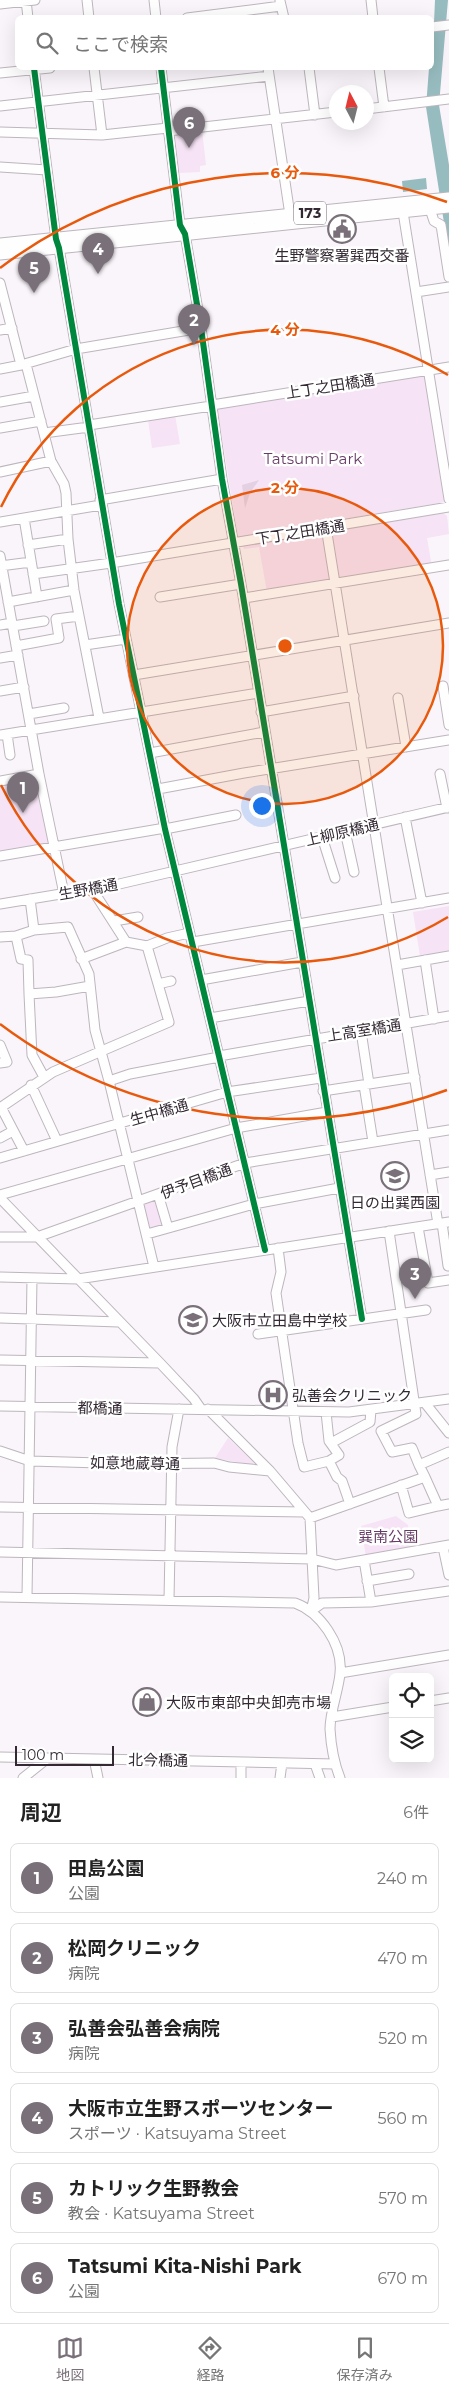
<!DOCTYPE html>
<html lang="ja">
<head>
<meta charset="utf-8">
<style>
	:root { --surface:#fff; --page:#f2f2f2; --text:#222; --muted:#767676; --line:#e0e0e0; --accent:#797079 }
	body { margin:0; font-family:Montserrat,"Noto Sans JP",sans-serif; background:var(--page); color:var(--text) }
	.controls { position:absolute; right:15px; bottom:15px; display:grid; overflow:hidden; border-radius:8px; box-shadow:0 5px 20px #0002 }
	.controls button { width:45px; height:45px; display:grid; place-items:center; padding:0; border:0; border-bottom:1px solid var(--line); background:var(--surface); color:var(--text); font:25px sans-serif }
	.compass { position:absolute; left:329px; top:85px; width:45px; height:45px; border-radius:50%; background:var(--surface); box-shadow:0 5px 20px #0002; rotate:353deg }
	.scale { position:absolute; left:15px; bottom:12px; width:99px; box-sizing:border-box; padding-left:5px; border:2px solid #332933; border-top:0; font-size:14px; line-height:18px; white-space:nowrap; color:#332933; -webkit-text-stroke:4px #fff; paint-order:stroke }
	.you { position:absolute; left:261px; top:805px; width:18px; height:18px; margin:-12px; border:4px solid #fff; border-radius:50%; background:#1a73e8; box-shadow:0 0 0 8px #1a73e833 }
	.badge { display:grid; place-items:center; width:32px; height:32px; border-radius:50%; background:var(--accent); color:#fff; font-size:16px; font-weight:700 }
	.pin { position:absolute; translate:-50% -41px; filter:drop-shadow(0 1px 2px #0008) }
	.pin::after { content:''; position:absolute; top:26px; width:18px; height:15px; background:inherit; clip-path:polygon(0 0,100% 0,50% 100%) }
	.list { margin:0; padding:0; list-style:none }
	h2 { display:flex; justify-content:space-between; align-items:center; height:65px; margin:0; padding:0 20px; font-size:21px }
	h2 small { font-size:16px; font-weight:400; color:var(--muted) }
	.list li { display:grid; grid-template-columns:32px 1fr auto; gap:15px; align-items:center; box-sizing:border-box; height:70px; margin:0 10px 10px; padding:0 10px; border:1px solid var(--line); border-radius:8px }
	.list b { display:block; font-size:19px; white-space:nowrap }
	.list p { margin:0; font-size:16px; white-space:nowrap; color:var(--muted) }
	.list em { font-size:16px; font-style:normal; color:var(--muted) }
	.icon { flex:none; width:28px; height:28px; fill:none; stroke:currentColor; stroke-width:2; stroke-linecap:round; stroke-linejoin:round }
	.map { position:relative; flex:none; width:449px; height:1778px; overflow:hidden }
	.search { position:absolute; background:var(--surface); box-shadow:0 5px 20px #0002; left:15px; right:15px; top:15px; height:55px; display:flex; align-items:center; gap:12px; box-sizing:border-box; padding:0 18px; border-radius:8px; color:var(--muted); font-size:19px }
	.sheet { height:545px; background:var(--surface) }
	nav { display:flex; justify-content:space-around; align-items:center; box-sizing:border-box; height:70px; border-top:1px solid var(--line); background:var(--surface); font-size:14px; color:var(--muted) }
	nav a { display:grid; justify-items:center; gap:2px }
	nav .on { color:var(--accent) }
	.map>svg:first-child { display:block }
</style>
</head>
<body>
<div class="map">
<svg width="449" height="1778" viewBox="0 0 449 1778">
	<rect width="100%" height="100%" fill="#faf5fa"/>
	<path fill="#f6e3f5" d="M202,130l4,35 -6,1v6l-22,1 -5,-38 2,-2z
		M425,374l20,128 -207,35 -21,-131z
		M175,415l5,29 -28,4 -4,-28z
		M443,513l4,3 2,18 -22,4 5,29 -94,15 -6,-51z
		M324,532l8,49 -65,11 -8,-45 -15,2 -1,-3z
		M38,777l14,66 -52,10v-70z
		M449,906v45l-29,5 -7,-44z
		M157,1198l9,27 -15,5 -4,-2 -4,-20 3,-5z
		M228,1438l26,25 -2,2 -37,-7z
		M396,1516l12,9 2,24 -44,8 -5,-31z"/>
	<path fill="#e4d0e3" d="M259,480l-9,13 -5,15 -3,-23z"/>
	<path fill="#97bcbf" d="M435,0h13l-9,105 10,60v90l-23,-148 3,-39h3z
		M426,178l1,11 -24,3 -1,-11z"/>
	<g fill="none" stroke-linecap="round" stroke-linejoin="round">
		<defs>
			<path id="minor" d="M26,0l2,18
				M87,0l2,18
				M154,0l2,18
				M371,0l2,18
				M280,1l4,17
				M0,4l35,-4
				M187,18l94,-12
				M432,27l17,-2
				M34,68l22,171 3,9 60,356 46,225 100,421
				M94,68l8,67
				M161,68l19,157 5,9 16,94 21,151 19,105 121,735
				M268,68l22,147
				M309,68l6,47
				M379,68l5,39
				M0,73l50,-5
				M0,106l269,-30
				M366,109l83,-10
				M168,131l168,-19
				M0,132l102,3 66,-7
				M0,167l47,3
				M430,209l4,12 7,4 8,52
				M403,212l46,287
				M0,283l21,82
				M416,292l33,-5
				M0,330l12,-2
				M26,364l25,97 13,23 2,9 2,46 6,51 25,128
				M0,369l21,-4 55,-16 125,-21
				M0,402l34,-6
				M212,405l237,-38
				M89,425l122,-19
				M0,428l41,-7
				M44,433l45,-6
				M0,472l51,-11
				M100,500l122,-21
				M24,518l13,79
				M0,522l101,-17
				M326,527l112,697
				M28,545l40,-6
				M0,556l39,218 25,120
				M0,566l31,-4
				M33,574l78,-11 338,-56
				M160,597l81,-13
				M244,598l205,-33
				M8,602l66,-12
				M0,625l12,-2
				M13,626l31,-5
				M85,645l41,-6
				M16,646l43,-8 -3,-19 23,-3
				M0,658l18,-3
				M134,675l315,-52
				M443,686l6,39
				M0,691l24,-4
				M398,698l8,49
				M261,712l93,-16
				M29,714l35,-6
				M7,734l3,21
				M0,735l258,-42
				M150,753l114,-21
				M440,774l7,34
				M0,781l39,-7
				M158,789l86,-16 205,-33
				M405,817l17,86
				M165,829l71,-14
				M345,831l9,41
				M322,837l13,41
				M0,856l165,-28
				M30,899l4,31
				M0,904l115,-19 334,-78
				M114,921l24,-4
				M16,936l5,23 7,1 1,34
				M0,937l16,-1 18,-6 34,-3 21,47 6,56 14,51 45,186
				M193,942l256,-44
				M147,946l20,-8 22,-5
				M81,959l45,-17
				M425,960l9,59
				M397,965l52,-9
				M201,980l101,-18
				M158,984l13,-3
				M210,1018l99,-17
				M361,1031l8,53
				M0,1045l7,17 -7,1
				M219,1056l230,-40
				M44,1077l-12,-22 -3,-61 27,-2 34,-6
				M109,1081l21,-7 89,-17
				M31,1085l26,56
				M364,1085l9,57
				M323,1091l92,-14
				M1,1107l23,44
				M0,1108l53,-36 116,-50 -22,-76 -21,-4 -34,-53
				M0,1138l13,-7
				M0,1158l227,-66 94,-14
				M430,1175l19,-3
				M158,1194l10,34
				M0,1195l236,-67 91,-16
				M0,1198l160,165 34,36 7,10
				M442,1223l6,43
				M418,1227l10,56 21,-3
				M389,1231l27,183 -35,17 11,21 20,-4 7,17
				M147,1234l107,-30 85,-16
				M0,1237h37l208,-74 204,-33
				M278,1248l3,24 -5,21 22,150 6,24 25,-6 8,16 5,4 8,23
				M0,1277l78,2 371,-57
				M0,1318l119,4
				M258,1334l168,-24
				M0,1360l160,3
				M425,1403l24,30
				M0,1406l349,6 100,-13
				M208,1409l62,62 40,47 4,80 -3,13
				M326,1412l3,29 10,14 -10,6
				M331,1443l39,-21 1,-12
				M0,1451l30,10 106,3 78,-1 15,4 41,4
				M425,1477l13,29 11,-2
				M401,1485l8,28 29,-7
				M0,1507l305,5
				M310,1518l115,-41 -6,-12 30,-13
				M443,1547l6,28
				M0,1552l312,7 24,6 113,-20
				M364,1560l7,42
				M367,1581l42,-7
				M0,1597l295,6c25,9 48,41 45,70 -1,16 -10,38 -10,56 1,17 4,34 10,49
				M27,1597l5,-319
				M169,1600l3,-153 7,-38
				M311,1611l11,-8 49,-1 78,-11
				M340,1673l109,-18
				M430,1701l19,-3
				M332,1717l61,-10
				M0,1757l335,7
				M94,1759l4,19
				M241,1762v16
				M315,1764l5,14
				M23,1778l25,-20
				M280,1778l2,-15"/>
			<path id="major" d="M0,244l449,-46
				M0,254l449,-47"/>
		</defs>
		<use href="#minor" stroke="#bdb6bd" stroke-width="11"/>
		<use href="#major" stroke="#bdb6bd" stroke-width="13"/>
		<use href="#minor" stroke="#fefefe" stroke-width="9"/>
		<use href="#major" stroke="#fefefe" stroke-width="11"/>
		<defs>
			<path id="cycleway" d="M34,68l22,171 3,9 60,356 46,225 100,421
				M161,68l19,157 5,9 16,94 21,151 19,105 121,735"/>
		</defs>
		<use href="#cycleway" stroke="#fff" stroke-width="9"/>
		<use href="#cycleway" stroke="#00873e" stroke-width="6"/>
	</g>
	<circle cx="285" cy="646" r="158" fill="#e8590c" fill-opacity=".12"/>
	<g fill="none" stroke="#e8590c" stroke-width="2.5">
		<circle cx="285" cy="646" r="158"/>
		<path d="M448 917A316 316 0 0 1 1 785M1 507A316 316 0 0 1 448 375"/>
		<path d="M447 1090A473 473 0 0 1 0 1024M0 268A473 473 0 0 1 447 202"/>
	</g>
	<defs>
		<symbol id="civic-ring" viewBox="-11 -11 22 22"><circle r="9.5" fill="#fff" stroke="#797079" stroke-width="1.5"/><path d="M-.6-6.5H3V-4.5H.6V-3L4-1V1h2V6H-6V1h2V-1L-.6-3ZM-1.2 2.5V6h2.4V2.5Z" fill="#797079"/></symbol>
		<symbol id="school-ring" viewBox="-11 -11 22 22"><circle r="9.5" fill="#fff" stroke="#797079" stroke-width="1.5"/><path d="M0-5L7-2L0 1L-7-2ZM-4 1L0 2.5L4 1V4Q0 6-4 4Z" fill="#797079"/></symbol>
		<symbol id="hospital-ring" viewBox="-11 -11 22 22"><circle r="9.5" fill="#fff" stroke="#797079" stroke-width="1.5"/><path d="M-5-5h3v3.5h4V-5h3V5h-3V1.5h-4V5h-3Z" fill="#797079"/></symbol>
		<symbol id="shop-ring" viewBox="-11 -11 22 22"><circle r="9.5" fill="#fff" stroke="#797079" stroke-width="1.5"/><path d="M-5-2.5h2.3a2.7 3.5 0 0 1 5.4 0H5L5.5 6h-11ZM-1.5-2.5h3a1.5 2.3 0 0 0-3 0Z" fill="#797079"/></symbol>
	</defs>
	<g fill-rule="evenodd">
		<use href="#civic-ring" x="326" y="213" width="32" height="32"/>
		<use href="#school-ring" x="379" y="1160" width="32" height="32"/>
		<use href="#school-ring" x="177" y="1304" width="32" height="32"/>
		<use href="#hospital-ring" x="257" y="1379" width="32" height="32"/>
		<use href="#shop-ring" x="131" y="1686" width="32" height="32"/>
	</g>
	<g text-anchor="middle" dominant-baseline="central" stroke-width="5" stroke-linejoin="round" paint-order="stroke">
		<rect fill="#fff" stroke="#706970" stroke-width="1" x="294" y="201.5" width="32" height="23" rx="4"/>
		<g font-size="14" font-weight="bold" fill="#332933">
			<text x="310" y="213">173</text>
		</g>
		<g font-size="15" fill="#332933" stroke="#fff" text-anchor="start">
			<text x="342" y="255" text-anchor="middle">生野警察署巽西交番</text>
			<text x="395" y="1202" text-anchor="middle">日の出巽西園</text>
			<text x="212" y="1320">大阪市立田島中学校</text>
			<text x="292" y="1395">弘善会クリニック</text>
			<text x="166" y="1702">大阪市東部中央卸売市場</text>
		</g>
		<g font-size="15" fill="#332933" stroke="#fff">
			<text transform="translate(330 386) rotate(-9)">上丁之田橋通</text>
			<text transform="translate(300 532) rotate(-9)">下丁之田橋通</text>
			<text transform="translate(342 832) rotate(-13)">上柳原橋通</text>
			<text transform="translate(88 889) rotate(-10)">生野橋通</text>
			<text transform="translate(364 1030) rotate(-9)">上高室橋通</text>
			<text transform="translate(159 1112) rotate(-16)">生中橋通</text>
			<text transform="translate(196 1181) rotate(-20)">伊予目橋通</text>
			<text transform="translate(100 1408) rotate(1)">都橋通</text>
			<text transform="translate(135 1463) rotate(1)">如意地蔵尊通</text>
			<text transform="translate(158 1760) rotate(1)">北今橋通</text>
		</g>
		<g font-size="15" fill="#673c66" stroke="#fff">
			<text x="313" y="458">Tatsumi Park</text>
			<text x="388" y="1536">巽南公園</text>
		</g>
	</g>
	<circle cx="285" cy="646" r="8" fill="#e8590c" stroke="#fff" stroke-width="2.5"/>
	<g font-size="15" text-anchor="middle" font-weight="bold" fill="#e8590c" stroke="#fff" stroke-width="5" stroke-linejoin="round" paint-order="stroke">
		<text x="285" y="178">6 分</text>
		<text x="285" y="335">4 分</text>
		<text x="285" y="493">2 分</text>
	</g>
</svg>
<div class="controls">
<button><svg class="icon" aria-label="locate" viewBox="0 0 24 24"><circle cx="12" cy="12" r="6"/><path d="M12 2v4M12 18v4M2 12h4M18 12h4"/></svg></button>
<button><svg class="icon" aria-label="layers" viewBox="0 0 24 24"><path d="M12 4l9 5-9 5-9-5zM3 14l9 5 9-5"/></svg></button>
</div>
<svg class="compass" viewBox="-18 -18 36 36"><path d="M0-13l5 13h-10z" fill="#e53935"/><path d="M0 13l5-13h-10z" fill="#767676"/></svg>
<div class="scale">100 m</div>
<div class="you"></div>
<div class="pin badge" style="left:23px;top:813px">1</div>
<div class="pin badge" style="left:194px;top:345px">2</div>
<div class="pin badge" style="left:415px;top:1299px">3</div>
<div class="pin badge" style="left:98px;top:274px">4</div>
<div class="pin badge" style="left:34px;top:293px">5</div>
<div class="pin badge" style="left:189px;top:148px">6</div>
<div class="search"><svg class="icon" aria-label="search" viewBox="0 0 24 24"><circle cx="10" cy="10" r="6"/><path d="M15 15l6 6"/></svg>ここで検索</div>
</div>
<section class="sheet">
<h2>周辺<small>6件</small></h2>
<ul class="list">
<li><span class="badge">1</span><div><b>田島公園</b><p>公園</p></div><em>240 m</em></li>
<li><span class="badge">2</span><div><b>松岡クリニック</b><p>病院</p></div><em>470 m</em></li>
<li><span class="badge">3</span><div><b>弘善会弘善会病院</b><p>病院</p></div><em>520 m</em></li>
<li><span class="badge">4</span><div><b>大阪市立生野スポーツセンター</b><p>スポーツ · Katsuyama Street</p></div><em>560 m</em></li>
<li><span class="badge">5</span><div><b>カトリック生野教会</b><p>教会 · Katsuyama Street</p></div><em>570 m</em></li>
<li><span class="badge">6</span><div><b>Tatsumi Kita-Nishi Park</b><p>公園</p></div><em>670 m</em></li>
</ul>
</section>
<nav>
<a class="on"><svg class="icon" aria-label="map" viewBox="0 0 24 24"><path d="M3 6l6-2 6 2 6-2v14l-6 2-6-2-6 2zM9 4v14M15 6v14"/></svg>地図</a>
<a><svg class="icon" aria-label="directions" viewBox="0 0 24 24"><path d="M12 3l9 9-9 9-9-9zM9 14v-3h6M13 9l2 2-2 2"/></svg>経路</a>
<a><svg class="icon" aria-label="saved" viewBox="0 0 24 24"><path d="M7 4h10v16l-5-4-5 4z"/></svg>保存済み</a>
</nav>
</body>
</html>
